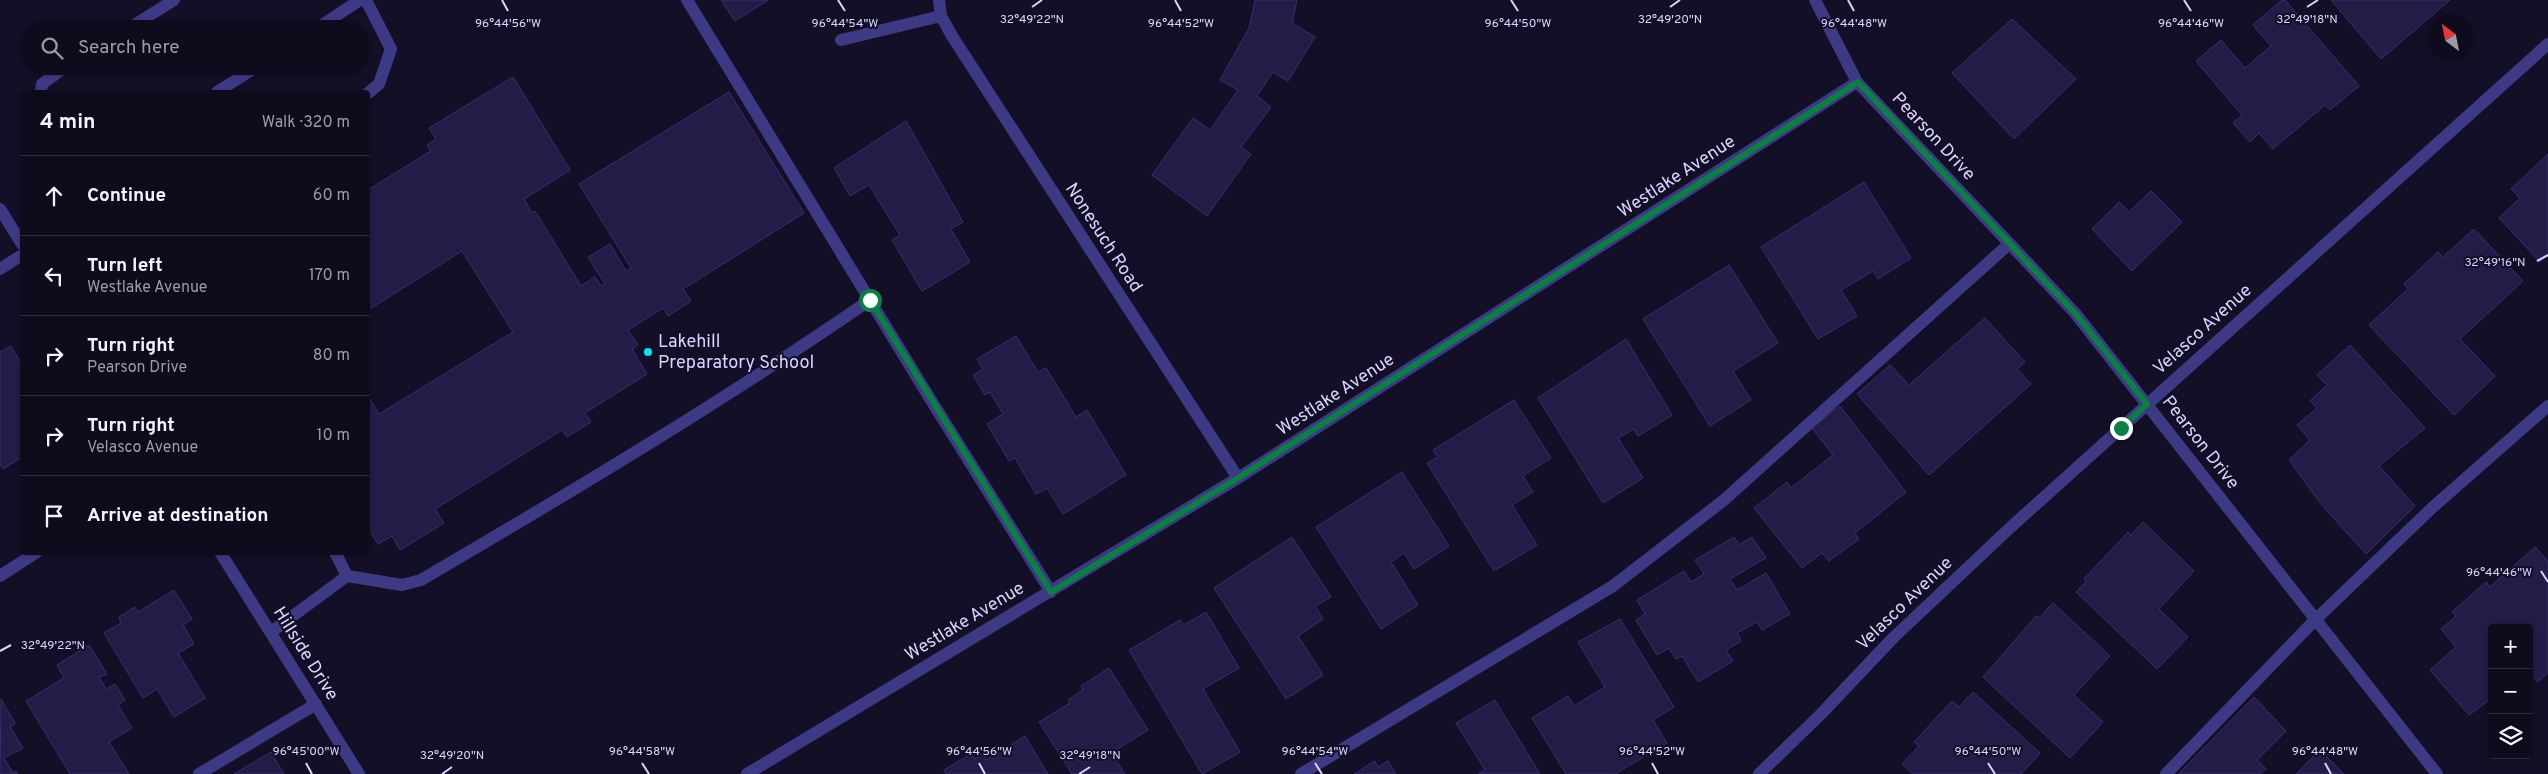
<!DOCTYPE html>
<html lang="en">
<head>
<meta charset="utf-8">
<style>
	:root { --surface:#0e0b1c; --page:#1c1929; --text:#f1f3f6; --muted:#9b9ba3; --line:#2e2b3b }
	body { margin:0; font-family:Overpass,sans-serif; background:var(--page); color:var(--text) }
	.controls { position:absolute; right:15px; bottom:15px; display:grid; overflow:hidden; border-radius:5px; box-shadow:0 1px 4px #0004 }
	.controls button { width:45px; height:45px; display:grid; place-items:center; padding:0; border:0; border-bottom:1px solid var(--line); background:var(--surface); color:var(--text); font:25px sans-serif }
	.compass { position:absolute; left:2428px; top:15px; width:45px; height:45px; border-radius:50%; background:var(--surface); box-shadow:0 1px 4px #0004; rotate:328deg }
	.stop { position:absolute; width:15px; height:15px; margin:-11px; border:4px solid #0b8043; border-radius:50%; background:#fff }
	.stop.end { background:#0b8043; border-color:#fff; box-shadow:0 1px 5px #0008 }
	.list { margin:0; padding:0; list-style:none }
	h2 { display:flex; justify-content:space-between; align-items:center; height:65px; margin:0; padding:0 20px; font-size:21px }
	h2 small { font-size:16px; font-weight:400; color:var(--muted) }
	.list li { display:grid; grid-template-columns:32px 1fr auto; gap:15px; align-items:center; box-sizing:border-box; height:80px; padding:0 20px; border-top:1px solid var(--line) }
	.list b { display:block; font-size:19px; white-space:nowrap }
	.list p { margin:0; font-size:16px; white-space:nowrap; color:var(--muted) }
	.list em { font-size:16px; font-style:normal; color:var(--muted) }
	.icon { flex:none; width:28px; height:28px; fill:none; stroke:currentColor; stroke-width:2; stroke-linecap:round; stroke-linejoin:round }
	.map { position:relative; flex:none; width:2548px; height:774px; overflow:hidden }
	.search { position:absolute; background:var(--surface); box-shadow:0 1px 4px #0004; left:20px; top:20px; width:350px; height:55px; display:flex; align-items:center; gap:12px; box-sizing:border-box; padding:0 18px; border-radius:28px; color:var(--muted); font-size:19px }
	.panel { position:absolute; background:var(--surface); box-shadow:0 1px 4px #0004; left:20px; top:90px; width:350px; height:465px; border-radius:5px }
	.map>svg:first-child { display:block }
</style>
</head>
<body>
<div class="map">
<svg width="2548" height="774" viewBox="0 0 2548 774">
	<rect width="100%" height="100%" fill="#130f26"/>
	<path fill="#241b47" stroke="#3b2d73" d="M721,0h47l-33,21z
		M1255,0h42l-5,23 23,14 -27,44 -15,-9 -16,24 14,11 -30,40 10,7 -44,62 -55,-41 41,-57 17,12 28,-40 -18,-10 29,-52z
		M2282,0h3l74,86 -29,24 -5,-5 -52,44 -14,-16 -9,9 -17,-19 9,-8 -46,-54 25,-21 24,28 26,-22 -18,-21z
		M2331,0h119l-69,59z
		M2012,19l64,60 -62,60 -62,-66z
		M513,77l57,93 -46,29 8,14 3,-2 46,75 14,-9 6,9 4,-2 -17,-27 22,-13 16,27 5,-3 -52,-84 150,-92 75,121 -121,76 8,12 -23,15 -5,-8 -35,22 10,15 -6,4 15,25 -62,39 6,9 -24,15 -5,-7 -127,79 9,14 -44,27 -8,-14 -14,8 -10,-16v-132l11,18 134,-82 -51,-81 -94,59v-120l63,-39 -4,-6 9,-6 -7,-11z
		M906,121l57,101 -12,7 19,33 -48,29 -30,-51 8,-5 -31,-50 -19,11 -16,-28z
		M2548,154v101l-8,7 -41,-44 21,-20 -9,-9z
		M1864,182l47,76 -33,21 -5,-8 -32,19 16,26 -39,23 -57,-92z
		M2151,191l31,31 -50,49 -40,-42 27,-27 10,10z
		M2474,229l49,52 -63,58 35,37 -41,39 -85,-90 39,-36 -4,-5 34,-32 5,5z
		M1729,265l49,78 -45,28 18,29 -41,26 -67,-107z
		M1985,318l40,44 -8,7 14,15 -102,91 -72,-81 33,-29 19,20z
		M1016,336l22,36 8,-4 30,49 11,-7 39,65 -63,39 -16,-26 -11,6 -21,-36 -6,3 -22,-37 16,-10 -13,-22 -5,3 -12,-20 10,-6 -6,-10z
		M1626,339l46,76 -34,21 -4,-7 -16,9 25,40 -40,25 -65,-105z
		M2350,345l75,83 -46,38 36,40 -49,48 -46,-51 -31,-43 21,-20 -13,-15 20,-17 -7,-7 17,-16 -10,-10z
		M11,346l11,19v92l-19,12 -3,-5v-112z
		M1514,400l37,58 -28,18 10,16 -21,13 25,40 -43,26 -67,-108 11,-6 -5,-7z
		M1840,406l66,86 -51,41 4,6 -30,22 -7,-8 -20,15 -48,-60 33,-26 4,6 42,-33 -21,-27z
		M1402,472l47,74 -35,23 -10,-16 -13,9 27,43 -37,24 -65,-102z
		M2143,522l51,49 -35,38 29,28 -31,32 -81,-77 10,-10 -2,-3 44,-47 3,3z
		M1292,537l39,60 -16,9 8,13 -25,17 25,39 -37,24 -72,-111z
		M1734,537l5,8 13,-8 14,21 -36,21 7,11 29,-17 24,41 -28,16 -5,-8 -20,11 4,8 -15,9 7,11 -35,21 -16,-26 -6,3 -7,-11 -12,7 -21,-35 9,-6 -8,-14 47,-29 7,11 13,-8 -9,-14z
		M2535,547l13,14v112l-10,9 -9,-10v-44h-37v70l-23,17 -39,-45 26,-23 -15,-18 15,-13 -4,-4 34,-30 4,5z
		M174,590l18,29 -9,6 11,19 -16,9 27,45 -31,19 -17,-28 -14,9 -39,-65 17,-10 -2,-6 16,-10 3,5z
		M2053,603l57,53 -36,39 29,27 -33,36 -87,-81 53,-61 3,2z
		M1206,612l33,56 -36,21 37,63 -38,22 -73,-124 51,-30 4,5z
		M1620,619l54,88 -21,13 14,23 -52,31h-49l-34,-56 36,-22 6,10 31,-19 -27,-45z
		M89,645l18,29 -8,3 7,12 9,-5 10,16 -7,5 14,23 -23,14 20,32h-59l-44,-73 38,-23 -7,-13z
		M1109,668l39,62 -37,23 14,21h-53l-33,-52 31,-19 -2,-3 15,-10 -2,-4z
		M1973,692l67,61 -19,21h-108l-11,-10 17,-18 -5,-4 38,-41 7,6z
		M2254,697l32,34 -29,29 9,9 -6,5h-82z
		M1,699l14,24 -5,4 13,21 -19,10 9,15 3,-2 2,3h-18z
		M1495,700l45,74h-62l7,-4 -29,-47z
		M1025,736l23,38h-102l-2,-4 27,-16 3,5 8,-5 4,6z
		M2320,750l24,24h-48z
		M271,752l13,22h-50z
		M1375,761l3,6 10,-6 8,13h-42z"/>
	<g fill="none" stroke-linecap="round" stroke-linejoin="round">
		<path stroke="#3d3a85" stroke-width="12" d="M366,0l25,49 -12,35 -11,9
			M687,0l242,397 122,195
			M128,29l46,-29
			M316,29l44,-29
			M41,92l1,-8 25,-18
			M217,92l41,-26
			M0,269l22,-14
			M335,552l12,24 55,9 19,-5c152,-89 304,-180 449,-280
			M271,632l76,-56
			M199,774l117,-70
			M1301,774l312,-188 111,-86 285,-256
			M2166,774l149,-154 118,-113 115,-101"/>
		<path stroke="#3d3a85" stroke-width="12" d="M1815,0l42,82 218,231 362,461
			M941,16l11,20 286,442
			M841,40l100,-24 -2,-16
			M0,209l22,35
			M220,552l139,222
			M0,576l37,-24
			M747,774l491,-296 619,-396
			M1759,774l61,-59 73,-77 119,-112 536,-482"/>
	</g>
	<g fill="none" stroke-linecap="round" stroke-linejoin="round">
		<path stroke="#0b8043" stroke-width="6" d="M870,300l181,292 187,-114 620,-396 217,231 72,91 -26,24"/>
	</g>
	<path fill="none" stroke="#d9d4ff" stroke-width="2" d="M502,0l6,11M838,0l7,11M1175,0l6,11M1511,0l7,11M1848,0l6,11M2184,0l7,11M1032,7l10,-7M1670,7l10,-7M2307,7l11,-7M2537,261l11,-6M2541,571l7,11M0,651l11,-6M306,763l6,11M642,763l7,11M979,763l6,11M1315,763l7,11M1652,763l6,11M1988,763l7,11M2325,763l6,11M442,774l10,-7M1079,774l11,-7"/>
	<circle fill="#00e5ff" stroke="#130f26" stroke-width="2" cx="648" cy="352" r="5"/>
	<g text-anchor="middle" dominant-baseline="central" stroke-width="4" stroke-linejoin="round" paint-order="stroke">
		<g font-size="18" fill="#d9d4ff" stroke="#130f26">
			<text transform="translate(1933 137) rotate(47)">Pearson Drive</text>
			<text transform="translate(1677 177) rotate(-33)">Westlake Avenue</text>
			<text transform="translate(1103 238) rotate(57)">Nonesuch Road</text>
			<text transform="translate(2203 330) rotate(-42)">Velasco Avenue</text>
			<text transform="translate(1336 395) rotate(-33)">Westlake Avenue</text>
			<text transform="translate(2200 443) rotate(52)">Pearson Drive</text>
			<text transform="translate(1905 604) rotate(-44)">Velasco Avenue</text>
			<text transform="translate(965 622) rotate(-31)">Westlake Avenue</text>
			<text transform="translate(305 654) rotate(58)">Hillside Drive</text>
		</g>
		<g font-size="18" fill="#d9d4ff" stroke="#130f26" text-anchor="start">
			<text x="658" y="342">Lakehill<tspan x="658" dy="21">Preparatory School</tspan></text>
		</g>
	</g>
	<g font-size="12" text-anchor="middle" fill="#d9d4ff" stroke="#130f26" stroke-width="4" stroke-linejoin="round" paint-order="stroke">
		<text x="1670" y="23">32°49'20"N</text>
		<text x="2307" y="23">32°49'18"N</text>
		<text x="1032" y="23">32°49'22"N</text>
		<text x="845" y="27">96°44'54"W</text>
		<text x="1181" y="27">96°44'52"W</text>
		<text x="1518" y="27">96°44'50"W</text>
		<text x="1854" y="27">96°44'48"W</text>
		<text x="508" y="27">96°44'56"W</text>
		<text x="2191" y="27">96°44'46"W</text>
		<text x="2495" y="266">32°49'16"N</text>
		<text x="2499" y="576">96°44'46"W</text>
		<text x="53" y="649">32°49'22"N</text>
		<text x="306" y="755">96°45'00"W</text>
		<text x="642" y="755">96°44'58"W</text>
		<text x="979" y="755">96°44'56"W</text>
		<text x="1315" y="755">96°44'54"W</text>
		<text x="1652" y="755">96°44'52"W</text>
		<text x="1988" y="755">96°44'50"W</text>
		<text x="2325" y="755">96°44'48"W</text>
		<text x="452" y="759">32°49'20"N</text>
		<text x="1090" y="759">32°49'18"N</text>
	</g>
</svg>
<div class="controls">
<button>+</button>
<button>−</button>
<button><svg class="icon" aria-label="layers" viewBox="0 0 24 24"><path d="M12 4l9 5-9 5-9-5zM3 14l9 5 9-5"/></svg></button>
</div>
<svg class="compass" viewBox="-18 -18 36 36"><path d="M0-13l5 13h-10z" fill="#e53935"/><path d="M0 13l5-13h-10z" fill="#9b9ba3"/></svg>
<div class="stop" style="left:870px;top:300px"></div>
<div class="stop end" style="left:2121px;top:428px"></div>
<div class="search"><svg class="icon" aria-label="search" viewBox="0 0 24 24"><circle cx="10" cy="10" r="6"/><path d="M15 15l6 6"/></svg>Search here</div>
<section class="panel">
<h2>4 min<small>Walk · 320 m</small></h2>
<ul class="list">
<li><svg class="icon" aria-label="ahead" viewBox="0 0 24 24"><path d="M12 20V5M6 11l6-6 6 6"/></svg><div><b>Continue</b></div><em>60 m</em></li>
<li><svg class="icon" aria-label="left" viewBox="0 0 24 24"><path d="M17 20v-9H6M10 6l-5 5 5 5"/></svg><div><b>Turn left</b><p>Westlake Avenue</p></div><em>170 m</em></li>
<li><svg class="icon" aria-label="right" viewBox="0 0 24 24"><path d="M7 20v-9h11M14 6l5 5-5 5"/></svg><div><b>Turn right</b><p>Pearson Drive</p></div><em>80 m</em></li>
<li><svg class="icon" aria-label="right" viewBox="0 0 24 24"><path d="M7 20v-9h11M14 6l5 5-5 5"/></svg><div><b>Turn right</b><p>Velasco Avenue</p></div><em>10 m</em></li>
<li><svg class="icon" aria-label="arrive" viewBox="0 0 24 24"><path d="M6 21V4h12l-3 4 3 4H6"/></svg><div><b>Arrive at destination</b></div></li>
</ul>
</section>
</div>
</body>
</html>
